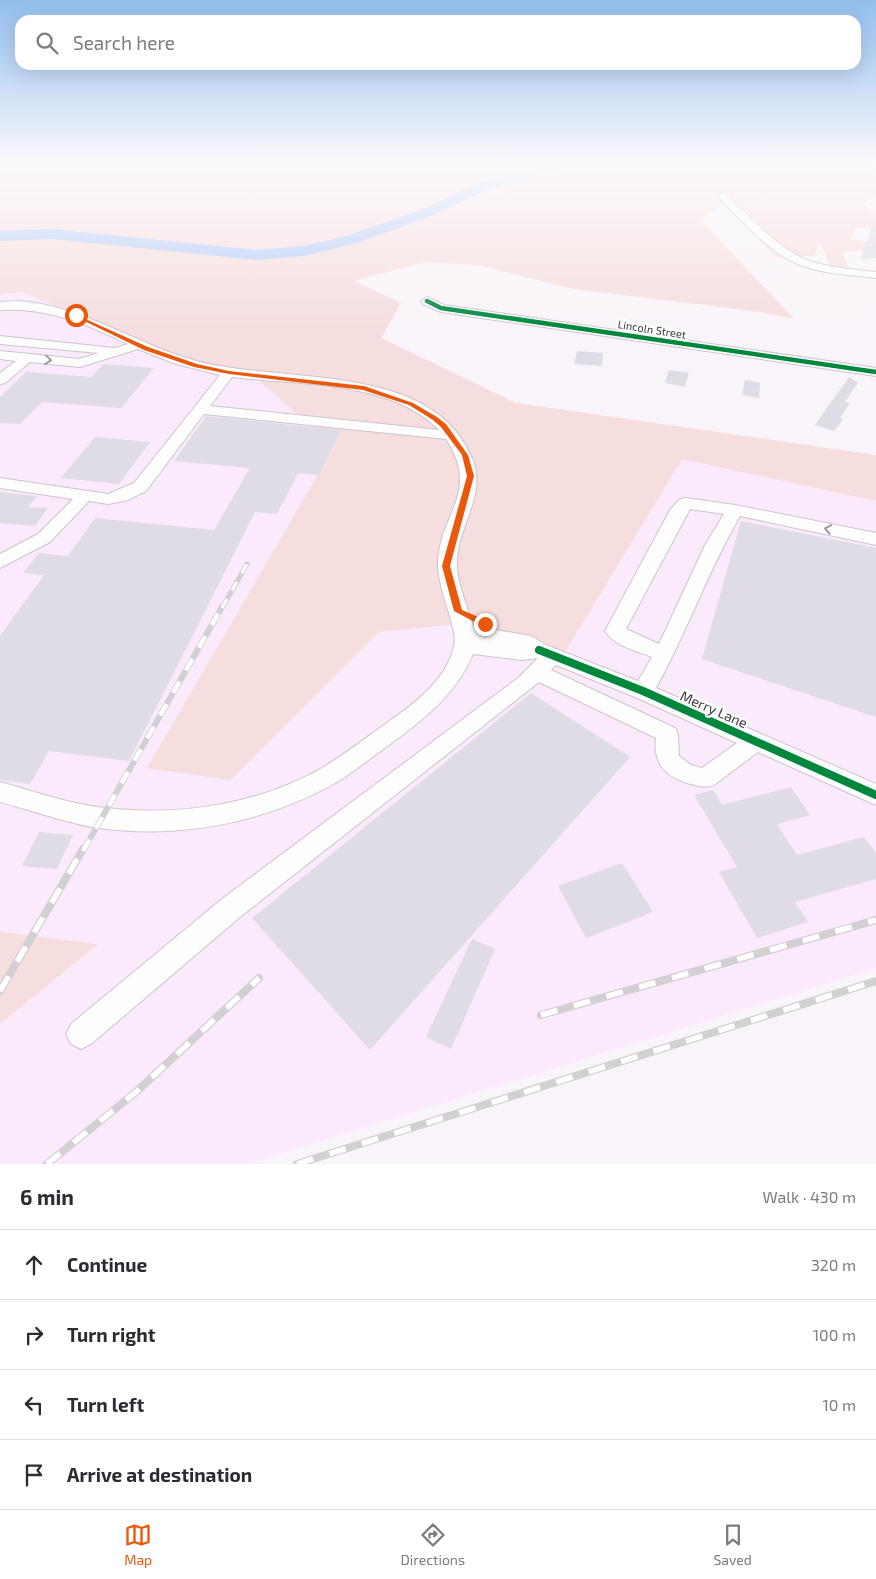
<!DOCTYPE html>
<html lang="en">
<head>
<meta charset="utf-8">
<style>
	:root { --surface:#fff; --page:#f2f2f3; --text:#2b2b33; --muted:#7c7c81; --line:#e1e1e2; --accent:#ea580c }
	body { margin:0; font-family:"Exo 2",sans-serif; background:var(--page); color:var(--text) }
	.stop { position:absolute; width:15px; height:15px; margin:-11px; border:4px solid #ea580c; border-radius:50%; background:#fff }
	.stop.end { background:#ea580c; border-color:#fff; box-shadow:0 1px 5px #0008 }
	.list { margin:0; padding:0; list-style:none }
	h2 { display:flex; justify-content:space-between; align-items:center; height:65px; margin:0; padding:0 20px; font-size:21px }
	h2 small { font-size:16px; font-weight:400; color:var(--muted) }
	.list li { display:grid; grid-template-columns:32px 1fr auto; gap:15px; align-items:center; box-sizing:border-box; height:70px; padding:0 20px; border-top:1px solid var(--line) }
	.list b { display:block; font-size:19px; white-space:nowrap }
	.list em { font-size:16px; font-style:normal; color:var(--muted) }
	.icon { flex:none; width:28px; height:28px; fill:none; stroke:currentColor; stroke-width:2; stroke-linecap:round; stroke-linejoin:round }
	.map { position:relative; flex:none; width:876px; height:1164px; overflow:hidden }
	.search { position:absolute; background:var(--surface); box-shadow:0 5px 20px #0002; left:15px; right:15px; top:15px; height:55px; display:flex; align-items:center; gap:12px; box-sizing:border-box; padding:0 18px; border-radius:15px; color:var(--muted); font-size:19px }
	.sheet { height:345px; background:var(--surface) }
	nav { display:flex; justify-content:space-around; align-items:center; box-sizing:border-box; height:70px; border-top:1px solid var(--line); background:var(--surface); font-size:14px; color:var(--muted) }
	nav a { display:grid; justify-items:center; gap:2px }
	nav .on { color:var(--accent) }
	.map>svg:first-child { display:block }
</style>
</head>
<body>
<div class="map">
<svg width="876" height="1164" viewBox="0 0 876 1164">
	<rect width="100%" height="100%" fill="#f9f4f9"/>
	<path fill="#faeafb" d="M22,292l169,69 57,10 86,76 -186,320 82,13 149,-148 81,-8 99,38 123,-203 194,42v467l-629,196h-247v-140l98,-80 -98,-12v-637z"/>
	<path fill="#f6dede" d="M0,165h876v30l-13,10 13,9v5l-6,9h-14l-6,11 25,5 1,5 -34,3 6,15 -18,-2 -11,-24 -4,15 -38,2 -53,-54 -24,15 94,100 -40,-8 -181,-22 -96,-24 -52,-3 -71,19 47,22 -20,35 135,65 360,52v46l-194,-42 -123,203 -99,-38 -81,8 -149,148 -83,-12 187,-321 -86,-76 -57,-10 -169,-69 -22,3z
		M0,932l98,12 -98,80z"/>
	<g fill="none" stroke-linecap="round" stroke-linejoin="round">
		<path fill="#b4ccf7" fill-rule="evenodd" d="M535,165h22l-2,3 -71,23 -53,25 -74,27 -53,13 -48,4 -204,-21 -52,2v-10l52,-2 204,21 48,-4 42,-10 75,-26 53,-25z"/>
	</g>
	<path fill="#e0dce5" d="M874,220h2v38l-16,2z
		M577,351l26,2 -1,13 -28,-2z
		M103,364l51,4 -33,40 -79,-6 -22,22 -20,-1v-26l26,-25 66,5z
		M669,370l20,3 -4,14 -20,-4z
		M849,377l9,6 -13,19 5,1 -10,15 3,1 -9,12 -19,-6z
		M745,380l15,3 -1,15 -17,-3z
		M206,416l135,14 -22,45 -21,-2 -21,41 -22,-2 -126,249 -80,-10 -19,33 -30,-4v-144l44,-61 -21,-2 16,-20 29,3 27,-38 119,12 36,-62 -76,-7z
		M95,437l55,5 -31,42 -58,-6z
		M0,492l37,4 -9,11 20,1 -13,18 -35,-3z
		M741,521l135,27v169l-174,-58z
		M531,693l99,64 -260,293 -118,-132z
		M791,787l19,28 -33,9 20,31 67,-18 12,16v26l-81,23 13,20 -51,16 -38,-66 18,-5 -43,-72 19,-5 9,15z
		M39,832l34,3 -16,34 -35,-3z
		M622,863l31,49 -67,26 -28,-52z
		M472,939l23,10 -44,100 -25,-12z"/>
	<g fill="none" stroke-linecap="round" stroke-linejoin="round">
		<defs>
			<path id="minor" d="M719,194h6c26,22 50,53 82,66 22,8 46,9 69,12v6c-25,-3 -53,-4 -76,-13 -32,-13 -57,-44 -81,-67z
				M427,297l17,8 432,63v8l-435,-64 -18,-8 -2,-3z
				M18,301c64,4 115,42 175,59 85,25 238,-1 279,98 15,34 -12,66 -15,99 -2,24 10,47 16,69l58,10 15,9 92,36 14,-24c-15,-6 -38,-11 -47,-26l65,-121 10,-11 6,-1 49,7 141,28v12l-136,-29c-32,55 -53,116 -84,172l220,96v21l-118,-53 -44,33c-10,3 -17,1 -27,-2 -22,-7 -34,-20 -31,-45l-117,-56 -299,235 -149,127 -10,5 -10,-5 -5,-10 5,-10 151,-125 296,-221 20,-20 -16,2 -49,-6c-16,40 -50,66 -84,91 -17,12 -34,26 -52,37 -74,42 -161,58 -245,45 -31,-6 -62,-17 -92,-25v-20c30,8 60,19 91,24 79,12 162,1 231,-38 22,-13 42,-29 62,-43 30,-21 66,-47 71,-84 -2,-25 -16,-49 -17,-75 -1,-50 44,-73 8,-127l-242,-25 -58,77 -18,9 -20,4 -19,-3 -39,41 -50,26v-14l38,-20 35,-35 -73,-11v-10l108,16 26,-11 86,-108 -44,-11 -38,-15 -58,18 -50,-5 -25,21 -5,1v-11l16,-12 -16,-2v-8l79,8 20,-6 -99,-9v-8l115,12 13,-4c-42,-20 -81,-37 -128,-34v-8zM232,377c64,8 159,3 207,53l-229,-24zM690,509l34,5 -19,31 -46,99 -33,-15zM556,665l79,32 102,46 -35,25 -11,-3 -12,-9 -1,-22 -3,-6 -124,-58z"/>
		</defs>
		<use href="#minor" stroke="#cbc5cc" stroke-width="2"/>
		<path stroke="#d6d4d6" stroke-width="2" stroke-dasharray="0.5 2" stroke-linecap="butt" d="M785,181l16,-16"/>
		<use href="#minor" fill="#fefdfe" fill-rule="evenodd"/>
		<defs>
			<path id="rail-far2" d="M222,608l25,-44"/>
			<path id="rail-far1" d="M83,851l139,-244"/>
			<path id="rail" d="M0,991l83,-142
				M541,1015l335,-95
				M47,1164l89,-72 123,-114
				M297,1164l579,-183"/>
		</defs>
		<use href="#rail-far2" stroke="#d3d0d3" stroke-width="5"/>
		<use href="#rail-far1" stroke="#d3d0d3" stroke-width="6"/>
		<use href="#rail" stroke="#d3d0d3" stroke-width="8"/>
		<use href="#rail-far2" stroke="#fff" stroke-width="3" stroke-dasharray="10" stroke-linecap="butt"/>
		<use href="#rail-far1" stroke="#fff" stroke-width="4.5" stroke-dasharray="13" stroke-linecap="butt"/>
		<use href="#rail" stroke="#fff" stroke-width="5.5" stroke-dasharray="17" stroke-linecap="butt"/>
		<defs>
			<path id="cycleway-far1" d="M427,301l14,7 435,64"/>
			<path id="cycleway" d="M539,650l104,41 233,104"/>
		</defs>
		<use href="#cycleway-far1" stroke="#fff" stroke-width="6"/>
		<use href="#cycleway" stroke="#fff" stroke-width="11"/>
		<use href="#cycleway-far1" stroke="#00873e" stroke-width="4.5"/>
		<use href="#cycleway" stroke="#00873e" stroke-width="8"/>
	</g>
	<defs><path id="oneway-chevron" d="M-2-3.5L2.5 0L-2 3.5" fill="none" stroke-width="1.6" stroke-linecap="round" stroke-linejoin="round" transform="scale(1.25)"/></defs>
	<g stroke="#9e999f">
		<use href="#oneway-chevron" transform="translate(48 360) rotate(6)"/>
		<use href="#oneway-chevron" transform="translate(828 529) rotate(-169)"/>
	</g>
	<linearGradient id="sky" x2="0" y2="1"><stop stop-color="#93beee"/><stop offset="0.5" stop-color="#fcfafc"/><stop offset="1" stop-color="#fcfafc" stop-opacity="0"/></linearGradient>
	<rect width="876" height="328" fill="url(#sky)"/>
	<path fill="#ea580c" d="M74,314l74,33 49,17 32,7 135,15 49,17 24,14 9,7 22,31 6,21 -24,90 12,44 26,11v5h-6l-28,-15 -12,-45 25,-90 -5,-21 -21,-28 -8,-7 -24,-15 -46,-15 -134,-16 -35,-7 -50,-17 -70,-34z"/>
	<g text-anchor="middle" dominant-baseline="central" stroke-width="5" stroke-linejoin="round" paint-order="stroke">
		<g font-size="11" fill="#3f3540" stroke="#fff">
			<text transform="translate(652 329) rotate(9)">Lincoln Street</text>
		</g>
		<g font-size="14" fill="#3f3540" stroke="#fff">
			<text transform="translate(714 709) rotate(24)">Merry Lane</text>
		</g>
	</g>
</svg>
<div class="stop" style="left:76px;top:315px"></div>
<div class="stop end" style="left:485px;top:624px"></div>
<div class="search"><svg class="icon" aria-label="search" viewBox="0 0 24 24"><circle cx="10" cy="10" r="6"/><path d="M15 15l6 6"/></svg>Search here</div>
</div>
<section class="sheet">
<h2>6 min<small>Walk · 430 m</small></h2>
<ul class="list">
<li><svg class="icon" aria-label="ahead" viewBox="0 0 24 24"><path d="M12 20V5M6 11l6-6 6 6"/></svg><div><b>Continue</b></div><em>320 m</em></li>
<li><svg class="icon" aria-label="right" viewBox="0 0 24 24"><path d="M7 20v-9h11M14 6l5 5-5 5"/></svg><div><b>Turn right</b></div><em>100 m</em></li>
<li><svg class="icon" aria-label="left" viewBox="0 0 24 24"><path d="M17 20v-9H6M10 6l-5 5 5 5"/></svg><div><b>Turn left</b></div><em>10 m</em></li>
<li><svg class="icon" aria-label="arrive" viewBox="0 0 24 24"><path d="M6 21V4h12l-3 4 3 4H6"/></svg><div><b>Arrive at destination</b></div></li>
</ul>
</section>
<nav>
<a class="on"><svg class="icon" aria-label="map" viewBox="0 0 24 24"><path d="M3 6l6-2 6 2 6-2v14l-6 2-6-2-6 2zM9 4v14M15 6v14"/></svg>Map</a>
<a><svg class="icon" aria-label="directions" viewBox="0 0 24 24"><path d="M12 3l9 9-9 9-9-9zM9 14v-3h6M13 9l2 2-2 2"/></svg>Directions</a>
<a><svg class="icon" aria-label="saved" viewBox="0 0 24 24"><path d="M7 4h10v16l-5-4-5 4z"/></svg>Saved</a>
</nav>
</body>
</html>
